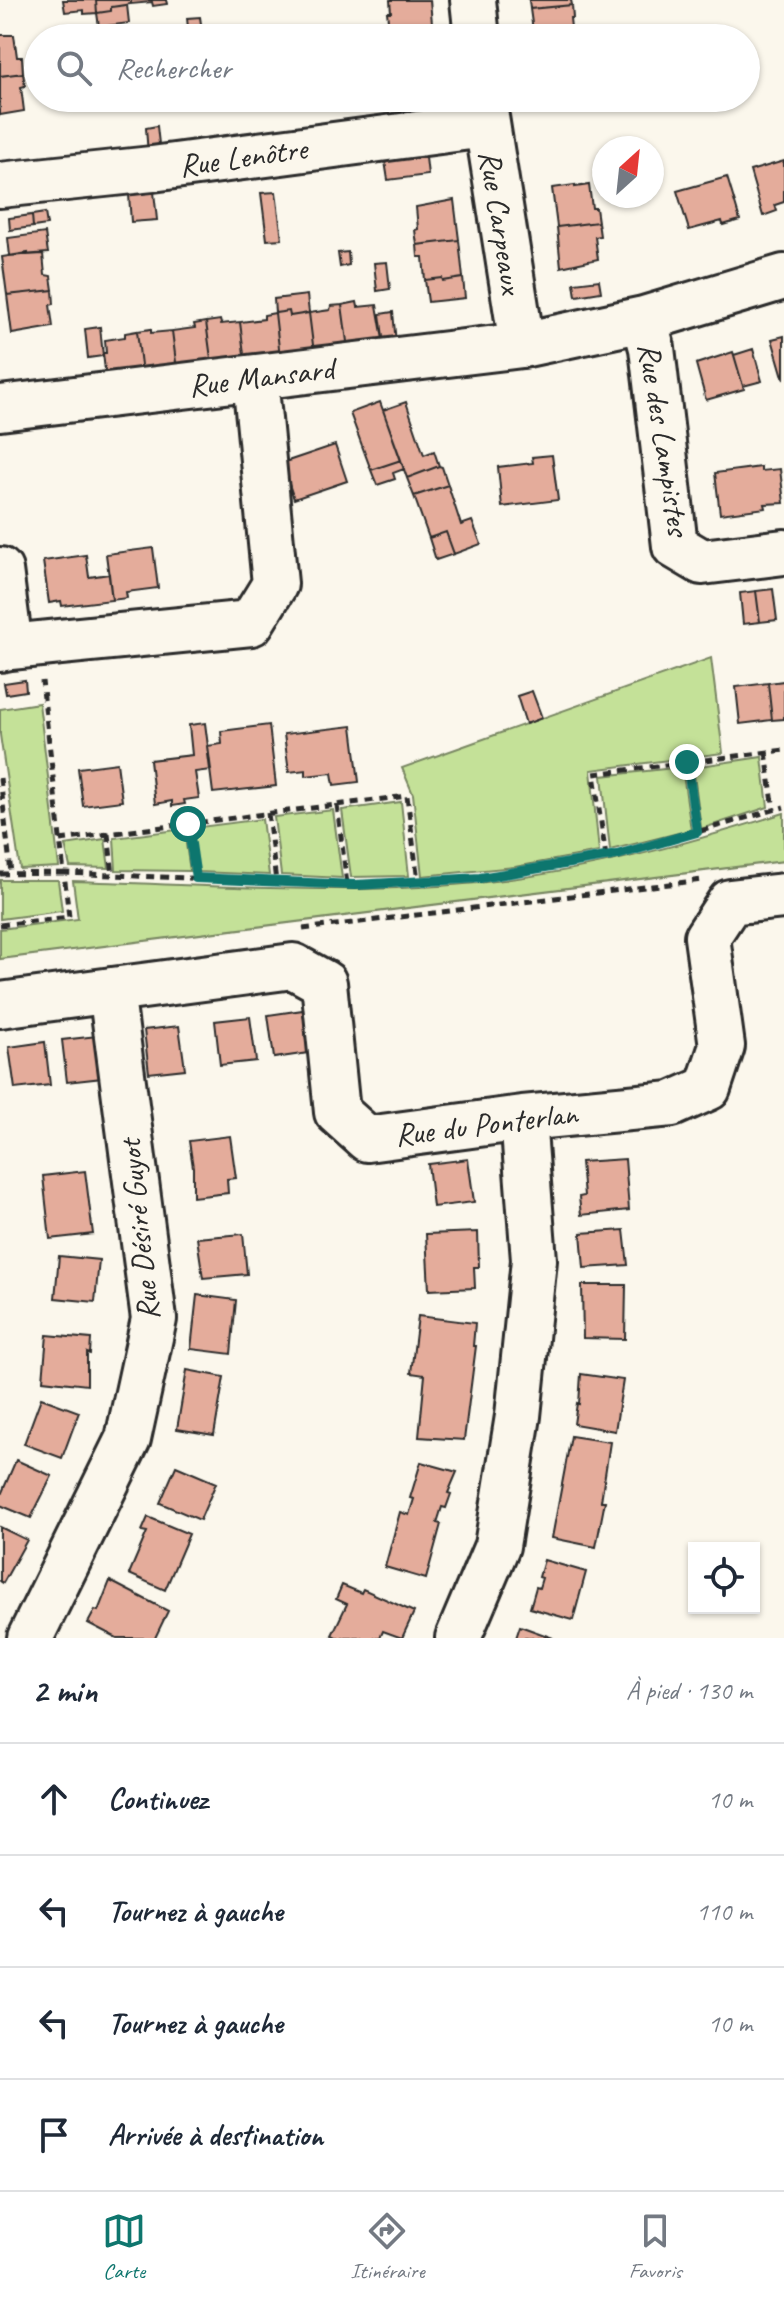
<!DOCTYPE html>
<html lang="fr">
<head>
<meta charset="utf-8">
<style>
	:root { --surface:#fff; --page:#f2f2f3; --text:#1f2937; --muted:#747a83; --line:#e0e1e3; --accent:#0f766e }
	body { margin:0; font-family:Caveat,sans-serif; background:var(--page); color:var(--text) }
	.controls { position:absolute; right:24px; bottom:24px; display:grid; overflow:hidden; border-radius:0px; box-shadow:0 2px 6px #0004 }
	.controls button { width:72px; height:72px; display:grid; place-items:center; padding:0; border:0; border-bottom:2px solid var(--line); background:var(--surface); color:var(--text); font:40px sans-serif }
	.compass { position:absolute; left:592px; top:136px; width:72px; height:72px; border-radius:50%; background:var(--surface); box-shadow:0 2px 6px #0004; rotate:27deg }
	.stop { position:absolute; width:24px; height:24px; margin:-18px; border:6px solid #0f766e; border-radius:50%; background:#fff }
	.stop.end { background:#0f766e; border-color:#fff; box-shadow:0 2px 8px #0008 }
	.list { margin:0; padding:0; list-style:none }
	h2 { display:flex; justify-content:space-between; align-items:center; height:104px; margin:0; padding:0 32px; font-size:34px }
	h2 small { font-size:26px; font-weight:400; color:var(--muted) }
	.list li { display:grid; grid-template-columns:52px 1fr auto; gap:24px; align-items:center; box-sizing:border-box; height:112px; padding:0 32px; border-top:2px solid var(--line) }
	.list b { display:block; font-size:30px; white-space:nowrap }
	.list em { font-size:26px; font-style:normal; color:var(--muted) }
	.icon { flex:none; width:44px; height:44px; fill:none; stroke:currentColor; stroke-width:2; stroke-linecap:round; stroke-linejoin:round }
	.map { position:relative; flex:none; width:784px; height:1638px; overflow:hidden }
	.search { position:absolute; background:var(--surface); box-shadow:0 2px 6px #0004; left:24px; right:24px; top:24px; height:88px; display:flex; align-items:center; gap:20px; box-sizing:border-box; padding:0 28px; border-radius:44px; color:var(--muted); font-size:30px }
	.sheet { height:552px; background:var(--surface) }
	nav { display:flex; justify-content:space-around; align-items:center; box-sizing:border-box; height:112px; border-top:2px solid var(--line); background:var(--surface); font-size:22px; color:var(--muted) }
	nav a { display:grid; justify-items:center; gap:4px }
	nav .on { color:var(--accent) }
	.map>svg:first-child { display:block }
</style>
</head>
<body>
<div class="map">
<svg width="784" height="1638" viewBox="0 0 784 1638">
	<rect width="100%" height="100%" fill="#fbf7ec"/>
	<filter id="ink" filterUnits="userSpaceOnUse"><feTurbulence type="fractalNoise" baseFrequency=".0125" numOctaves="2"/><feDisplacementMap in="SourceGraphic" scale="16" xChannelSelector="R" yChannelSelector="G"/><feConvolveMatrix kernelMatrix="1 2 1 2 8 2 1 2 1" color-interpolation-filters="sRGB"/></filter>
	<g filter="url(#ink)">
		<path fill="#c4e198" stroke="#788662" stroke-width="2" d="M711,658l12,95 -132,17 8,82 -84,15 -93,9 -9,-82 -11,-26z
			M39,703l20,164 -39,2 -20,-134v-26z
			M762,757l6,50 -67,22 -8,-62z
			M682,767l9,63 -81,20 -8,-74z
			M401,802l8,74 -58,1 -9,-67z
			M333,810l9,68 -61,-3 -7,-58z
			M784,813v48l-784,98v-30l78,-10 -5,-38c139,4 283,16 421,0 99,-11 195,-38 290,-68z
			M262,819l7,56 -71,-3 -6,-44z
			M184,829l6,42 -74,-1 -2,-32z
			M105,839l4,29 -39,-1 -5,-22z
			M0,880h58l4,31 -62,8z"/>
		<path fill="#e4ac9b" stroke="#2b2b2b" stroke-width="2" d="M63,0h33l1,13 -13,1v-4l-19,2z
			M96,0h35v4l-20,3v4l-14,2z
			M131,0h35l1,4 -14,2 -1,-4 -21,2z
			M390,0h40l2,23 -43,5 -2,-16h4z
			M529,0h42l1,5 -42,4z
			M127,5l2,18 -30,4 -2,-14 14,-2v-4z
			M572,5l1,13h-3l2,20h-38l-4,-29z
			M200,17l3,21h-14l-2,-20z
			M432,23l2,15h-44l-1,-10z
			M0,35h14l3,22h5l1,16 -23,3z
			M23,73l2,13 -4,1 3,24 -24,4v-39z
			M157,126l3,27 -12,1 -2,-26z
			M425,149l3,26 -40,5 -4,-25z
			M784,161v41l-9,3 2,6 -14,5 -13,-45z
			M727,177l13,43 -17,5 -1,-4 -33,9 -12,-39z
			M575,185v2l14,-2 3,23h4l2,14 -41,5 -5,-39z
			M154,192l3,28 -26,2 -2,-27z
			M276,192l6,47 -15,1 -6,-47z
			M454,200l5,40 -42,5 -2,-15 3,-1 -2,-22z
			M45,213l2,12 -14,2 -1,-12z
			M32,215l1,12 -23,3 -1,-12z
			M598,222l2,14 -5,1 3,22 -37,8 -4,-40z
			M45,233l3,20 -38,3 -2,-18z
			M459,240l4,38 -20,3 -1,-3 -17,2 -2,-23h-5l-1,-12z
			M348,252l1,13 -9,2 -2,-14z
			M28,253v2l15,-1 2,21 6,1 2,14 -46,5 -5,-38z
			M387,262l3,27 -13,2 -3,-28z
			M442,278l1,3 20,-3 2,20 -37,4 -3,-22z
			M599,280l2,12 -25,4 -2,-13z
			M53,290l1,14 -4,1 3,22 -41,7 -5,-39z
			M307,295l2,18 -19,3 -1,-5 -14,2 -1,-14z
			M357,302l1,5 19,-2 7,40 -36,4 -6,-44z
			M342,305l6,44 -34,4 -5,-40 21,-3 1,-4z
			M289,311l1,5 19,-3 5,40 -34,4 -5,-44z
			M393,312l3,31 -12,2 -4,-31z
			M275,313l5,44 -35,5 -5,-40 24,-3v-4z
			M220,320l1,4 19,-2 5,40 -33,4 -6,-44z
			M206,322l6,44 -35,4 -5,-39 23,-3 -1,-4z
			M100,327l3,29 -15,2 -3,-29z
			M151,329v4l21,-2 5,39 -35,4 -5,-43z
			M137,331l5,43 -36,5 -3,-26h3l-1,-13 20,-3v-4z
			M784,336v44l-12,-41z
			M753,349l9,32 -19,5 -9,-31z
			M733,352l11,37 -38,11 -10,-36z
			M380,402l21,58 -30,10 -21,-57z
			M406,402l18,53 10,-4 5,15 -32,12 -24,-68z
			M335,445l12,36 -53,18 -12,-36z
			M552,455l6,45 -56,7 -4,-40 35,-4 -1,-6z
			M401,460l3,9 -11,4 2,6 -18,6 -6,-15z
			M439,466l3,1 6,18 -34,11 -7,-18z
			M761,467v4l19,-2 4,34 -19,1 1,4 -46,6 -5,-41z
			M448,485l13,40 11,-4 9,23 -27,10 -8,-22 -17,6 -15,-42z
			M446,532l8,22 -18,6 -7,-22z
			M153,548l5,40 -32,4 1,6 -15,2 -6,-46z
			M86,555l3,22 20,-3 3,26 -50,6 -1,-5 -12,2 -6,-42z
			M773,589l4,31 -17,2 -4,-31z
			M756,591l4,31 -17,2 -3,-31z
			M25,680l1,11 -20,3 -2,-11z
			M784,681v38l-12,1 -4,-37z
			M768,683l4,37 -32,4 -4,-37z
			M532,691l10,27 -16,6 -9,-28z
			M205,723l6,47 -16,2 4,26 -15,2 1,4 -13,2v-5l-17,3 -5,-44 42,-5 -3,-30z
			M269,725l7,61 -63,7 -6,-47 15,-2 -1,-13z
			M352,726l7,56 -25,3 -2,-12 -26,3v-6l-17,2 -5,-38z
			M117,763l5,38 -39,5 -5,-38z
			M303,1010l6,43 -35,5 -6,-43z
			M250,1017l6,44 -36,4 -5,-44z
			M179,1026l6,43 -36,4 -5,-43z
			M97,1036l5,42 -35,4 -5,-42z
			M45,1042l5,43 -35,4 -6,-42z
			M230,1136l6,42 -9,1 1,14 -35,4v-30l-4,-26z
			M468,1159l6,43 -41,5 -5,-43z
			M625,1159l4,51 -48,5 -2,-18 5,-1 -3,-34z
			M85,1171l8,63 -43,5 -7,-63z
			M624,1230l4,35 -44,3 -3,-35z
			M478,1232l1,35h-5l1,21 -46,2 -3,-56z
			M243,1234l4,40 -44,4 -6,-40z
			M59,1256l40,4 -4,42 -40,-4z
			M582,1285h44l-1,54 -42,-1z
			M197,1295l39,5 -5,54 -40,-5z
			M418,1316l57,7 -2,23h3l-12,94 -45,-3 6,-62 -14,-2z
			M47,1335l44,4 -1,15 -3,-1v32l-44,-5z
			M187,1370l37,7 -10,58 -37,-6z
			M581,1374l42,6 -8,51 -41,-7 3,-21 2,1z
			M41,1398l38,14 -17,46 -38,-14z
			M571,1436l39,6 -9,59h4l-9,46 -44,-9z
			M16,1460l36,16 -21,42 -31,-13v-8z
			M421,1462l36,10 -9,21 3,1 -5,14 -4,-1 -5,16 4,1 -15,55 -41,-12 15,-55 9,3 5,-16 -4,-1z
			M176,1466l40,17 -16,37 -40,-17z
			M148,1517l41,17 -24,56 -36,-16 18,-42 -5,-1z
			M0,1527l27,13 -24,43 -3,-2z
			M544,1560l42,12 -13,48 -43,-12 6,-21 3,1 3,-10 -3,-1z
			M110,1581l58,30 -13,27h-38l-29,-15 7,-13 3,1z
			M342,1585l19,8 2,-4 51,23 -12,26 -19,-7 -3,7h-42l-6,-3 15,-31 -11,-5z
			M520,1626l33,12h-37z"/>
		<g fill="none" stroke-linecap="round" stroke-linejoin="round">
			<defs>
				<path id="minor" d="M473,0l4,38
					M483,98l39,247
					M0,185l152,-16 333,-44
					M644,319l8,29 23,198 27,16 82,-10
					M0,408l522,-63 122,-26 140,-42
					M0,570l10,77 -10,2
					M10,647l241,-24 24,-39 -20,-206
					M0,1005l293,-39 31,17 13,129 30,27 156,-21 149,-14 36,-16 14,-42 -15,-109 23,-35 54,-6
					M30,1638l98,-199 26,-120 -43,-329
					M458,1638l39,-92 21,-130 16,-156 -11,-142"/>
			</defs>
			<use href="#minor" stroke="#2b2b2b" stroke-width="50"/>
			<path stroke="#2b2b2b" stroke-width="5" stroke-dasharray="8 6" stroke-linecap="butt" d="M766,752l8,58
				M687,762l10,70
				M0,778l11,95
				M337,805l10,79
				M268,813l8,69
				M188,824l8,54
				M108,834l5,41
				M60,840l347,-44 11,85
				M606,857l-12,-83 190,-24
				M0,874l64,-1 -22,-192
				M0,925l69,-8 -5,-44 291,12 125,-7 137,-23 167,-48
				M303,929l399,-49"/>
			<use href="#minor" stroke="#fbf7ec" stroke-width="44"/>
		</g>
	</g>
	<g fill="none" stroke-linecap="round" stroke-linejoin="round" filter="url(#ink)">
		<path stroke="#0f766e" stroke-width="10" d="M188,824l8,54 159,7 125,-7 137,-23 80,-23 -10,-70"/>
	</g>
	<g text-anchor="middle" dominant-baseline="central" stroke-width="6" stroke-linejoin="round" paint-order="stroke">
		<g font-size="32" fill="#2b2b2b" stroke="#fbf7ec">
			<text transform="translate(243 157) rotate(-8)">Rue Lenôtre</text>
			<text transform="translate(501 222) rotate(81)">Rue Carpeaux</text>
			<text transform="translate(261 377) rotate(-7)">Rue Mansard</text>
			<text transform="translate(664 439) rotate(81)">Rue des Lampistes</text>
			<text transform="translate(486 1124) rotate(-7)">Rue du Ponterlan</text>
			<text transform="translate(139 1230) rotate(-96)">Rue Désiré Guyot</text>
		</g>
	</g>
</svg>
<div class="controls">
<button><svg class="icon" aria-label="locate" viewBox="0 0 24 24"><circle cx="12" cy="12" r="6"/><path d="M12 2v4M12 18v4M2 12h4M18 12h4"/></svg></button>
</div>
<svg class="compass" viewBox="-18 -18 36 36"><path d="M0-13l5 13h-10z" fill="#e53935"/><path d="M0 13l5-13h-10z" fill="#747a83"/></svg>
<div class="stop" style="left:188px;top:824px"></div>
<div class="stop end" style="left:687px;top:762px"></div>
<div class="search"><svg class="icon" aria-label="search" viewBox="0 0 24 24"><circle cx="10" cy="10" r="6"/><path d="M15 15l6 6"/></svg>Rechercher</div>
</div>
<section class="sheet">
<h2>2 min<small>À pied · 130 m</small></h2>
<ul class="list">
<li><svg class="icon" aria-label="ahead" viewBox="0 0 24 24"><path d="M12 20V5M6 11l6-6 6 6"/></svg><div><b>Continuez</b></div><em>10 m</em></li>
<li><svg class="icon" aria-label="left" viewBox="0 0 24 24"><path d="M17 20v-9H6M10 6l-5 5 5 5"/></svg><div><b>Tournez à gauche</b></div><em>110 m</em></li>
<li><svg class="icon" aria-label="left" viewBox="0 0 24 24"><path d="M17 20v-9H6M10 6l-5 5 5 5"/></svg><div><b>Tournez à gauche</b></div><em>10 m</em></li>
<li><svg class="icon" aria-label="arrive" viewBox="0 0 24 24"><path d="M6 21V4h12l-3 4 3 4H6"/></svg><div><b>Arrivée à destination</b></div></li>
</ul>
</section>
<nav>
<a class="on"><svg class="icon" aria-label="map" viewBox="0 0 24 24"><path d="M3 6l6-2 6 2 6-2v14l-6 2-6-2-6 2zM9 4v14M15 6v14"/></svg>Carte</a>
<a><svg class="icon" aria-label="directions" viewBox="0 0 24 24"><path d="M12 3l9 9-9 9-9-9zM9 14v-3h6M13 9l2 2-2 2"/></svg>Itinéraire</a>
<a><svg class="icon" aria-label="saved" viewBox="0 0 24 24"><path d="M7 4h10v16l-5-4-5 4z"/></svg>Favoris</a>
</nav>
</body>
</html>
